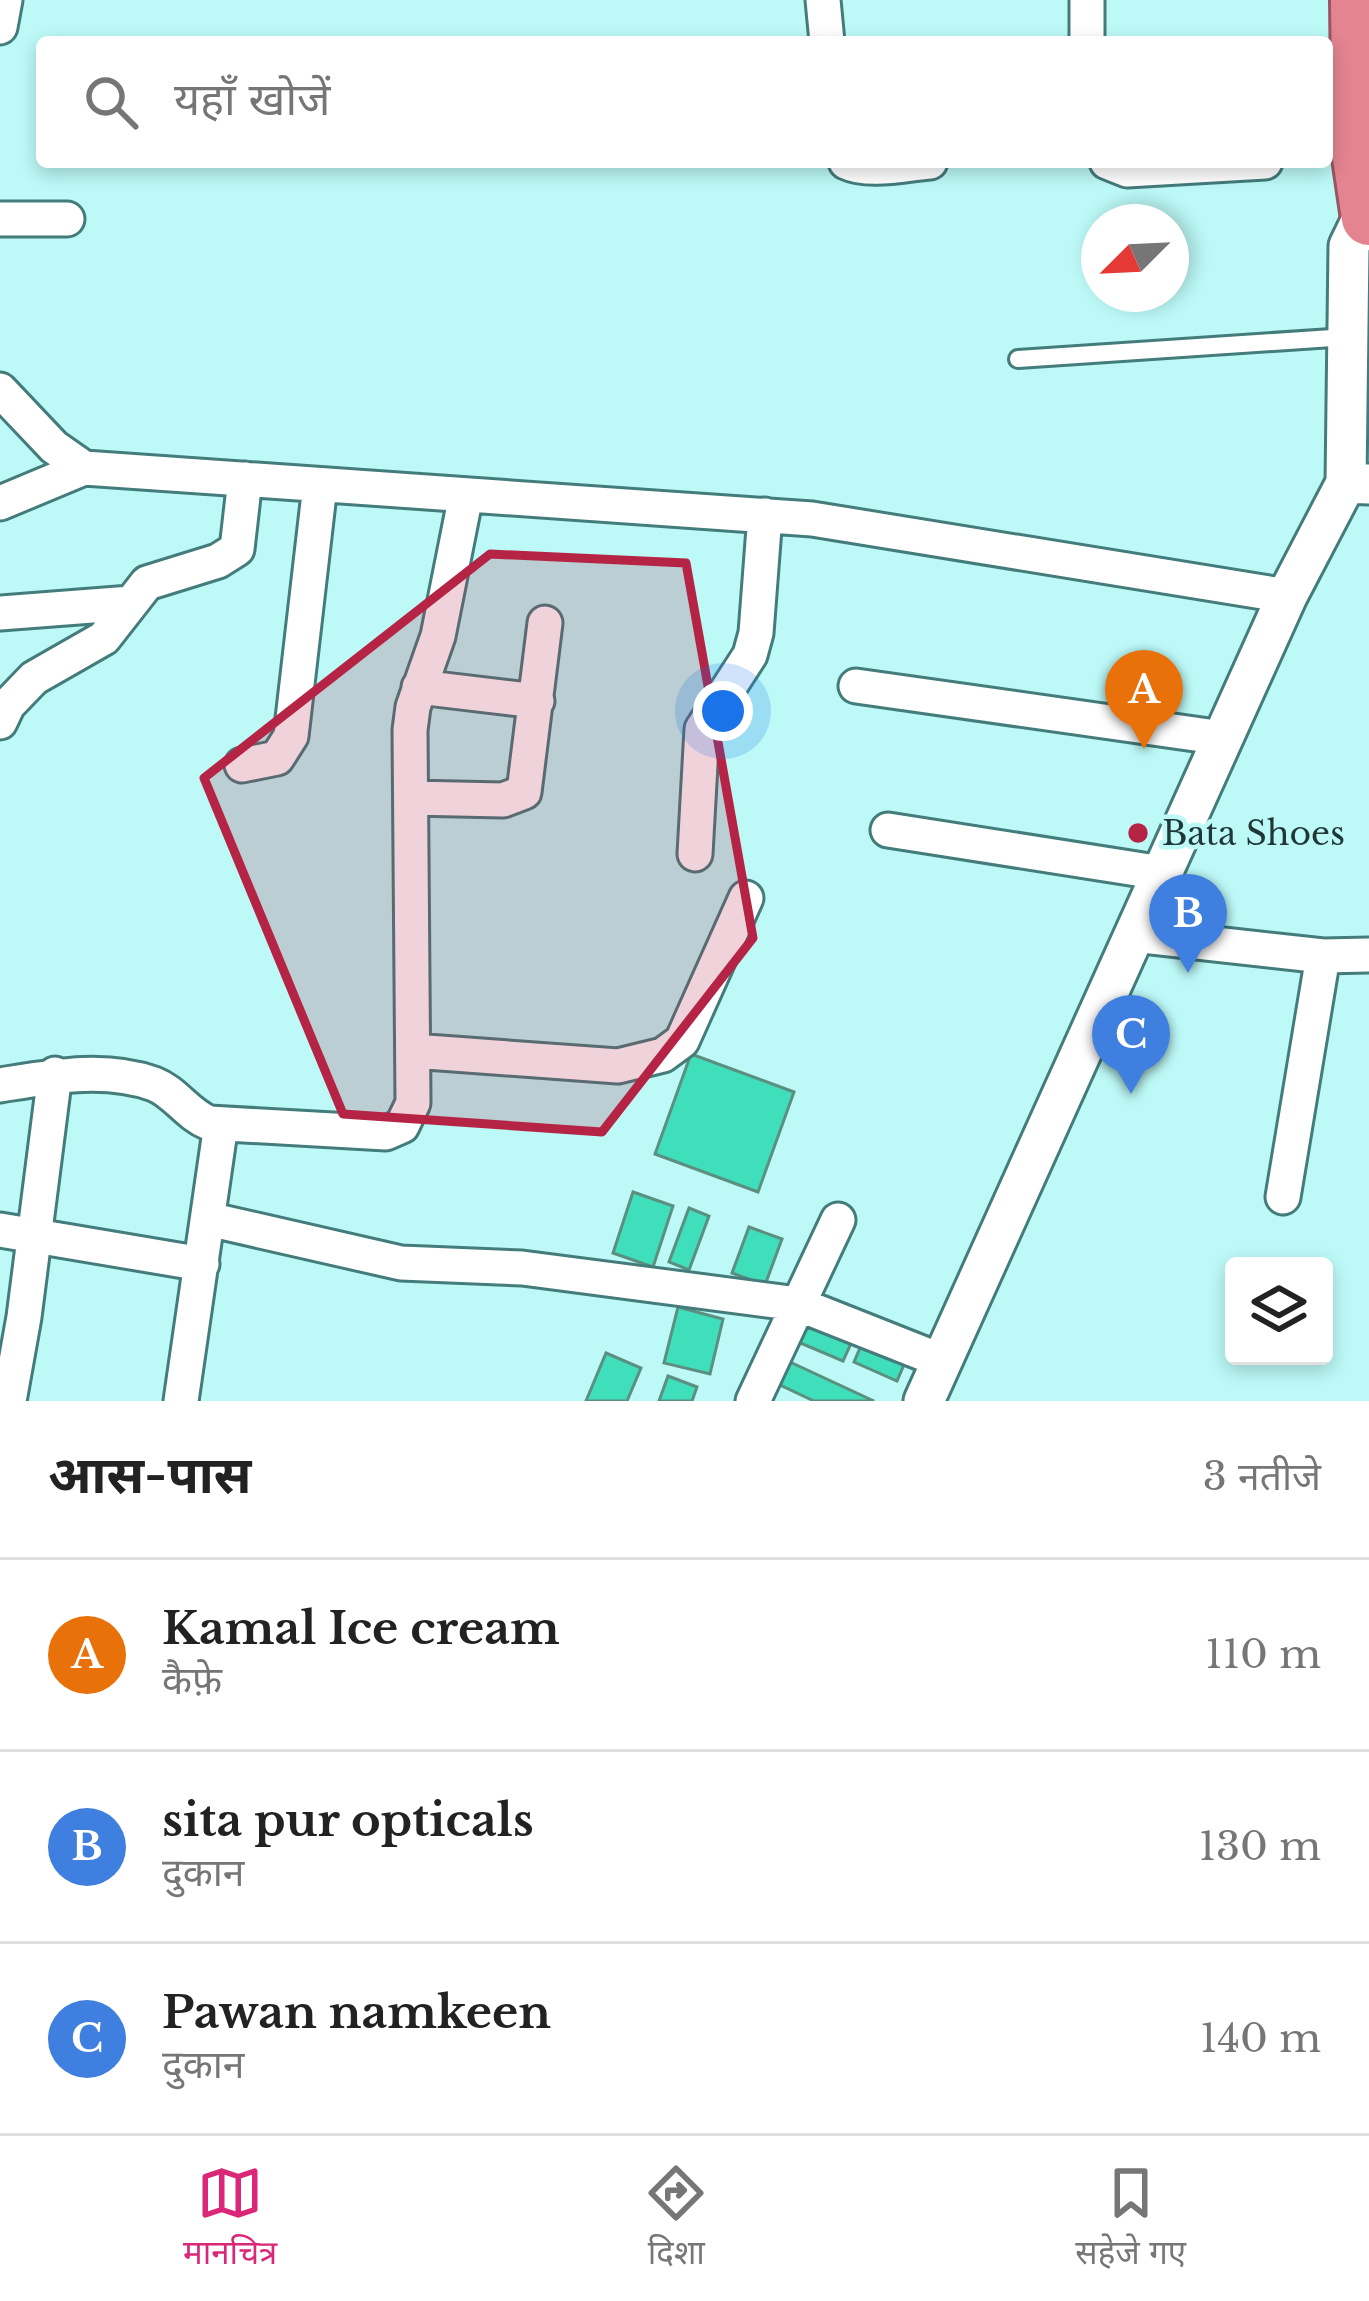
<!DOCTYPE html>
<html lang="hi">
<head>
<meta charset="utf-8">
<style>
	:root { --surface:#fff; --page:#f2f2f2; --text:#222; --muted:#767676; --line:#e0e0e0; --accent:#db2777 }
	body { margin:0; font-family:"Libre Baskerville","Noto Sans Devanagari",serif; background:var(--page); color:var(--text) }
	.controls { position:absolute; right:36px; bottom:36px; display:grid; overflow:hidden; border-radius:12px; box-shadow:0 6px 18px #0003 }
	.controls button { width:108px; height:108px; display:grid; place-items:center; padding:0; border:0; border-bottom:3px solid var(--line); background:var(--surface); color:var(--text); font:60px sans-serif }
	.compass { position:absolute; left:1081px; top:204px; width:108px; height:108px; border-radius:50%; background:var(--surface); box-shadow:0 6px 18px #0003; rotate:246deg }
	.you { position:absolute; left:723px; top:711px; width:42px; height:42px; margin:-30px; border:9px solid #fff; border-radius:50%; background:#1a73e8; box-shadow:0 0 0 18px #1a73e833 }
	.badge { display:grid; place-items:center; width:78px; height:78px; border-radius:50%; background:var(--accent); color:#fff; font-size:39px; font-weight:700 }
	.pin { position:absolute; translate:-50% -99px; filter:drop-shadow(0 3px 6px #0008) }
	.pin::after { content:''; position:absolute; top:63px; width:42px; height:36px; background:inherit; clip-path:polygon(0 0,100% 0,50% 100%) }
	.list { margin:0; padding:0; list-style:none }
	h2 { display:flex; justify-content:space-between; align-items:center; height:156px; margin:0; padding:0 48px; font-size:51px }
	h2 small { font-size:39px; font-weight:400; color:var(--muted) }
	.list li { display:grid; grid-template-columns:78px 1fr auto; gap:36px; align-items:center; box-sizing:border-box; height:192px; padding:0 48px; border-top:3px solid var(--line) }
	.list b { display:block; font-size:45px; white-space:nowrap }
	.list p { margin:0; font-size:39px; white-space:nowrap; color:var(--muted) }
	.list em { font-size:39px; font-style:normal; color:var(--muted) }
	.icon { flex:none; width:66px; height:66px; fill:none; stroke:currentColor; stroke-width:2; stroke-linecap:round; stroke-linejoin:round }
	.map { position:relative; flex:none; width:1369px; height:1401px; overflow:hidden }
	.search { position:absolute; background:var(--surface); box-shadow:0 6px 18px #0003; left:36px; right:36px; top:36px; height:132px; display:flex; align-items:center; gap:30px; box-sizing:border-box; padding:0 42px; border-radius:12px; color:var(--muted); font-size:45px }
	.sheet { height:732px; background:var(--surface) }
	nav { display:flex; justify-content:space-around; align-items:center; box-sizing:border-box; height:168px; border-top:3px solid var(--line); background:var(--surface); font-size:33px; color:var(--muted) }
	nav a { display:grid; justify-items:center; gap:6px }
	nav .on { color:var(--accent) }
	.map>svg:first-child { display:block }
</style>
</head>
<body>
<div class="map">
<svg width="1369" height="1401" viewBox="0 0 1369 1401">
	<rect width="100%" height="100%" fill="#bcf9f7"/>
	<path fill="#40dfbc" stroke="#5b8f80" stroke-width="3" d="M691,1054l103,38 -36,100 -103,-38z
		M633,1192l40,14 -20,61 -40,-14z
		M689,1208l20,8 -20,54 -20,-8z
		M749,1227l33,12 -17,46 -33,-12z
		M678,1307l45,12 -13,55 -46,-11z
		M802,1318l51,21 -10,22 -50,-21z
		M863,1341l43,19 -9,21 -43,-19z
		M606,1353l35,15 -14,33h-41z
		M790,1362l84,39h-60l-34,-16z
		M668,1376l29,11 -5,14h-33z"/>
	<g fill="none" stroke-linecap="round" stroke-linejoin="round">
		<defs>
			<path id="service" d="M1018,359l329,-22"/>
			<path id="minor" d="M823,0l4,42
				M1087,0v42
				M0,27l5,-27
				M846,162c23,11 59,2 84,0
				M1107,162l20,8 138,-8
				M0,219h67
				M0,390l54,57 30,21 728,51 475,77
				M0,503l84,-35
				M0,613l131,-10
				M856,686l367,52
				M419,687l118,14
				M0,722l8,-17 26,-27 70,-40 43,-55 71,-22 19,-12 8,-70
				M242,765l35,-7 14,-22 29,-251
				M411,798l92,2 21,-8 21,-169
				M888,830l274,43
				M695,854l7,-125 48,-74 6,-22 9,-118
				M1134,935l189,21 46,-1
				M413,1051l205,15 45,-11 19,-14 64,-143
				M0,1085c50,-8 104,-19 154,-1 21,8 33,30 55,39l177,10 16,-7 11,-23 -3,-373 3,-23 25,-71 28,-141
				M1283,1197l40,-241
				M208,1219l193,44 121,5 276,36 144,57
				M0,1230l202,34
				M9,1401l15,-84 31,-243
				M181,1401l40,-277
				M753,1401l85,-181"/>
			<path id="tertiary" d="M1346,483l3,-237 18,-37
				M924,1401l363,-805 59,-113 23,1"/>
			<path id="trunk" d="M1358,0l2,157 9,61"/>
		</defs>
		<use href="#service" stroke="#437c7b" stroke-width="22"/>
		<use href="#minor" stroke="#437c7b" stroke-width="39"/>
		<use href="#tertiary" stroke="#437c7b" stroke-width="45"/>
		<use href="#trunk" stroke="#9a565f" stroke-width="60"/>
		<use href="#service" stroke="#fff" stroke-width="16"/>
		<use href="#minor" stroke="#fff" stroke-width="33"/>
		<use href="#tertiary" stroke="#fff" stroke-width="39"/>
		<use href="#trunk" stroke="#e38490" stroke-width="54"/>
	</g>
	<path fill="#b52445" fill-opacity="0.2" stroke="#b52445" stroke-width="9" stroke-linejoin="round" d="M490,554l196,9 67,375 -151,194 -259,-18 -139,-336z"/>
	<circle fill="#b52445" stroke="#bcf9f7" stroke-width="4.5" cx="1138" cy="833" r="12"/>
	<g text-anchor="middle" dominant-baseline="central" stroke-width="9" stroke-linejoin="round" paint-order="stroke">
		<g font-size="33" fill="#1f3737" stroke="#bcf9f7" text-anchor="start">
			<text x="1162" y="833">Bata Shoes</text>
		</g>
	</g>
</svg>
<div class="controls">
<button><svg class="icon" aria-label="layers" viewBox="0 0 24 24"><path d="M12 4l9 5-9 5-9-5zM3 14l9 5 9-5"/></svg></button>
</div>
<svg class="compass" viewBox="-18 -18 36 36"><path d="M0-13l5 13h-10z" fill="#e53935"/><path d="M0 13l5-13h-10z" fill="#767676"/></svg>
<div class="you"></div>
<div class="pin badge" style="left:1144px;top:749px;background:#e8710a">A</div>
<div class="pin badge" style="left:1188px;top:973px;background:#3f7fe0">B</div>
<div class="pin badge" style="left:1131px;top:1094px;background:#3f7fe0">C</div>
<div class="search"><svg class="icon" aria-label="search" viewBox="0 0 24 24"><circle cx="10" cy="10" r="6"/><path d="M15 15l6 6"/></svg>यहाँ खोजें</div>
</div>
<section class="sheet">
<h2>आस-पास<small>3 नतीजे</small></h2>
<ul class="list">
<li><span class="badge" style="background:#e8710a">A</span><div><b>Kamal Ice cream</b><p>कैफ़े</p></div><em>110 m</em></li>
<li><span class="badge" style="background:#3f7fe0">B</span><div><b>sita pur opticals</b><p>दुकान</p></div><em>130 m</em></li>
<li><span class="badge" style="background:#3f7fe0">C</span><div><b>Pawan namkeen</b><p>दुकान</p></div><em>140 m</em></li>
</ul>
</section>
<nav>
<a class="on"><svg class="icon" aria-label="map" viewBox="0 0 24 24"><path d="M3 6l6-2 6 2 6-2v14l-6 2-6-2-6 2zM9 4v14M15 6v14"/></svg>मानचित्र</a>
<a><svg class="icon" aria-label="directions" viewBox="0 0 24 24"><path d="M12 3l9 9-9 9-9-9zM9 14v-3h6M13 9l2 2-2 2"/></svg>दिशा</a>
<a><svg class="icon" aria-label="saved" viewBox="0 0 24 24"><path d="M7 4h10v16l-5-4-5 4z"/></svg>सहेजे गए</a>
</nav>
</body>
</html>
